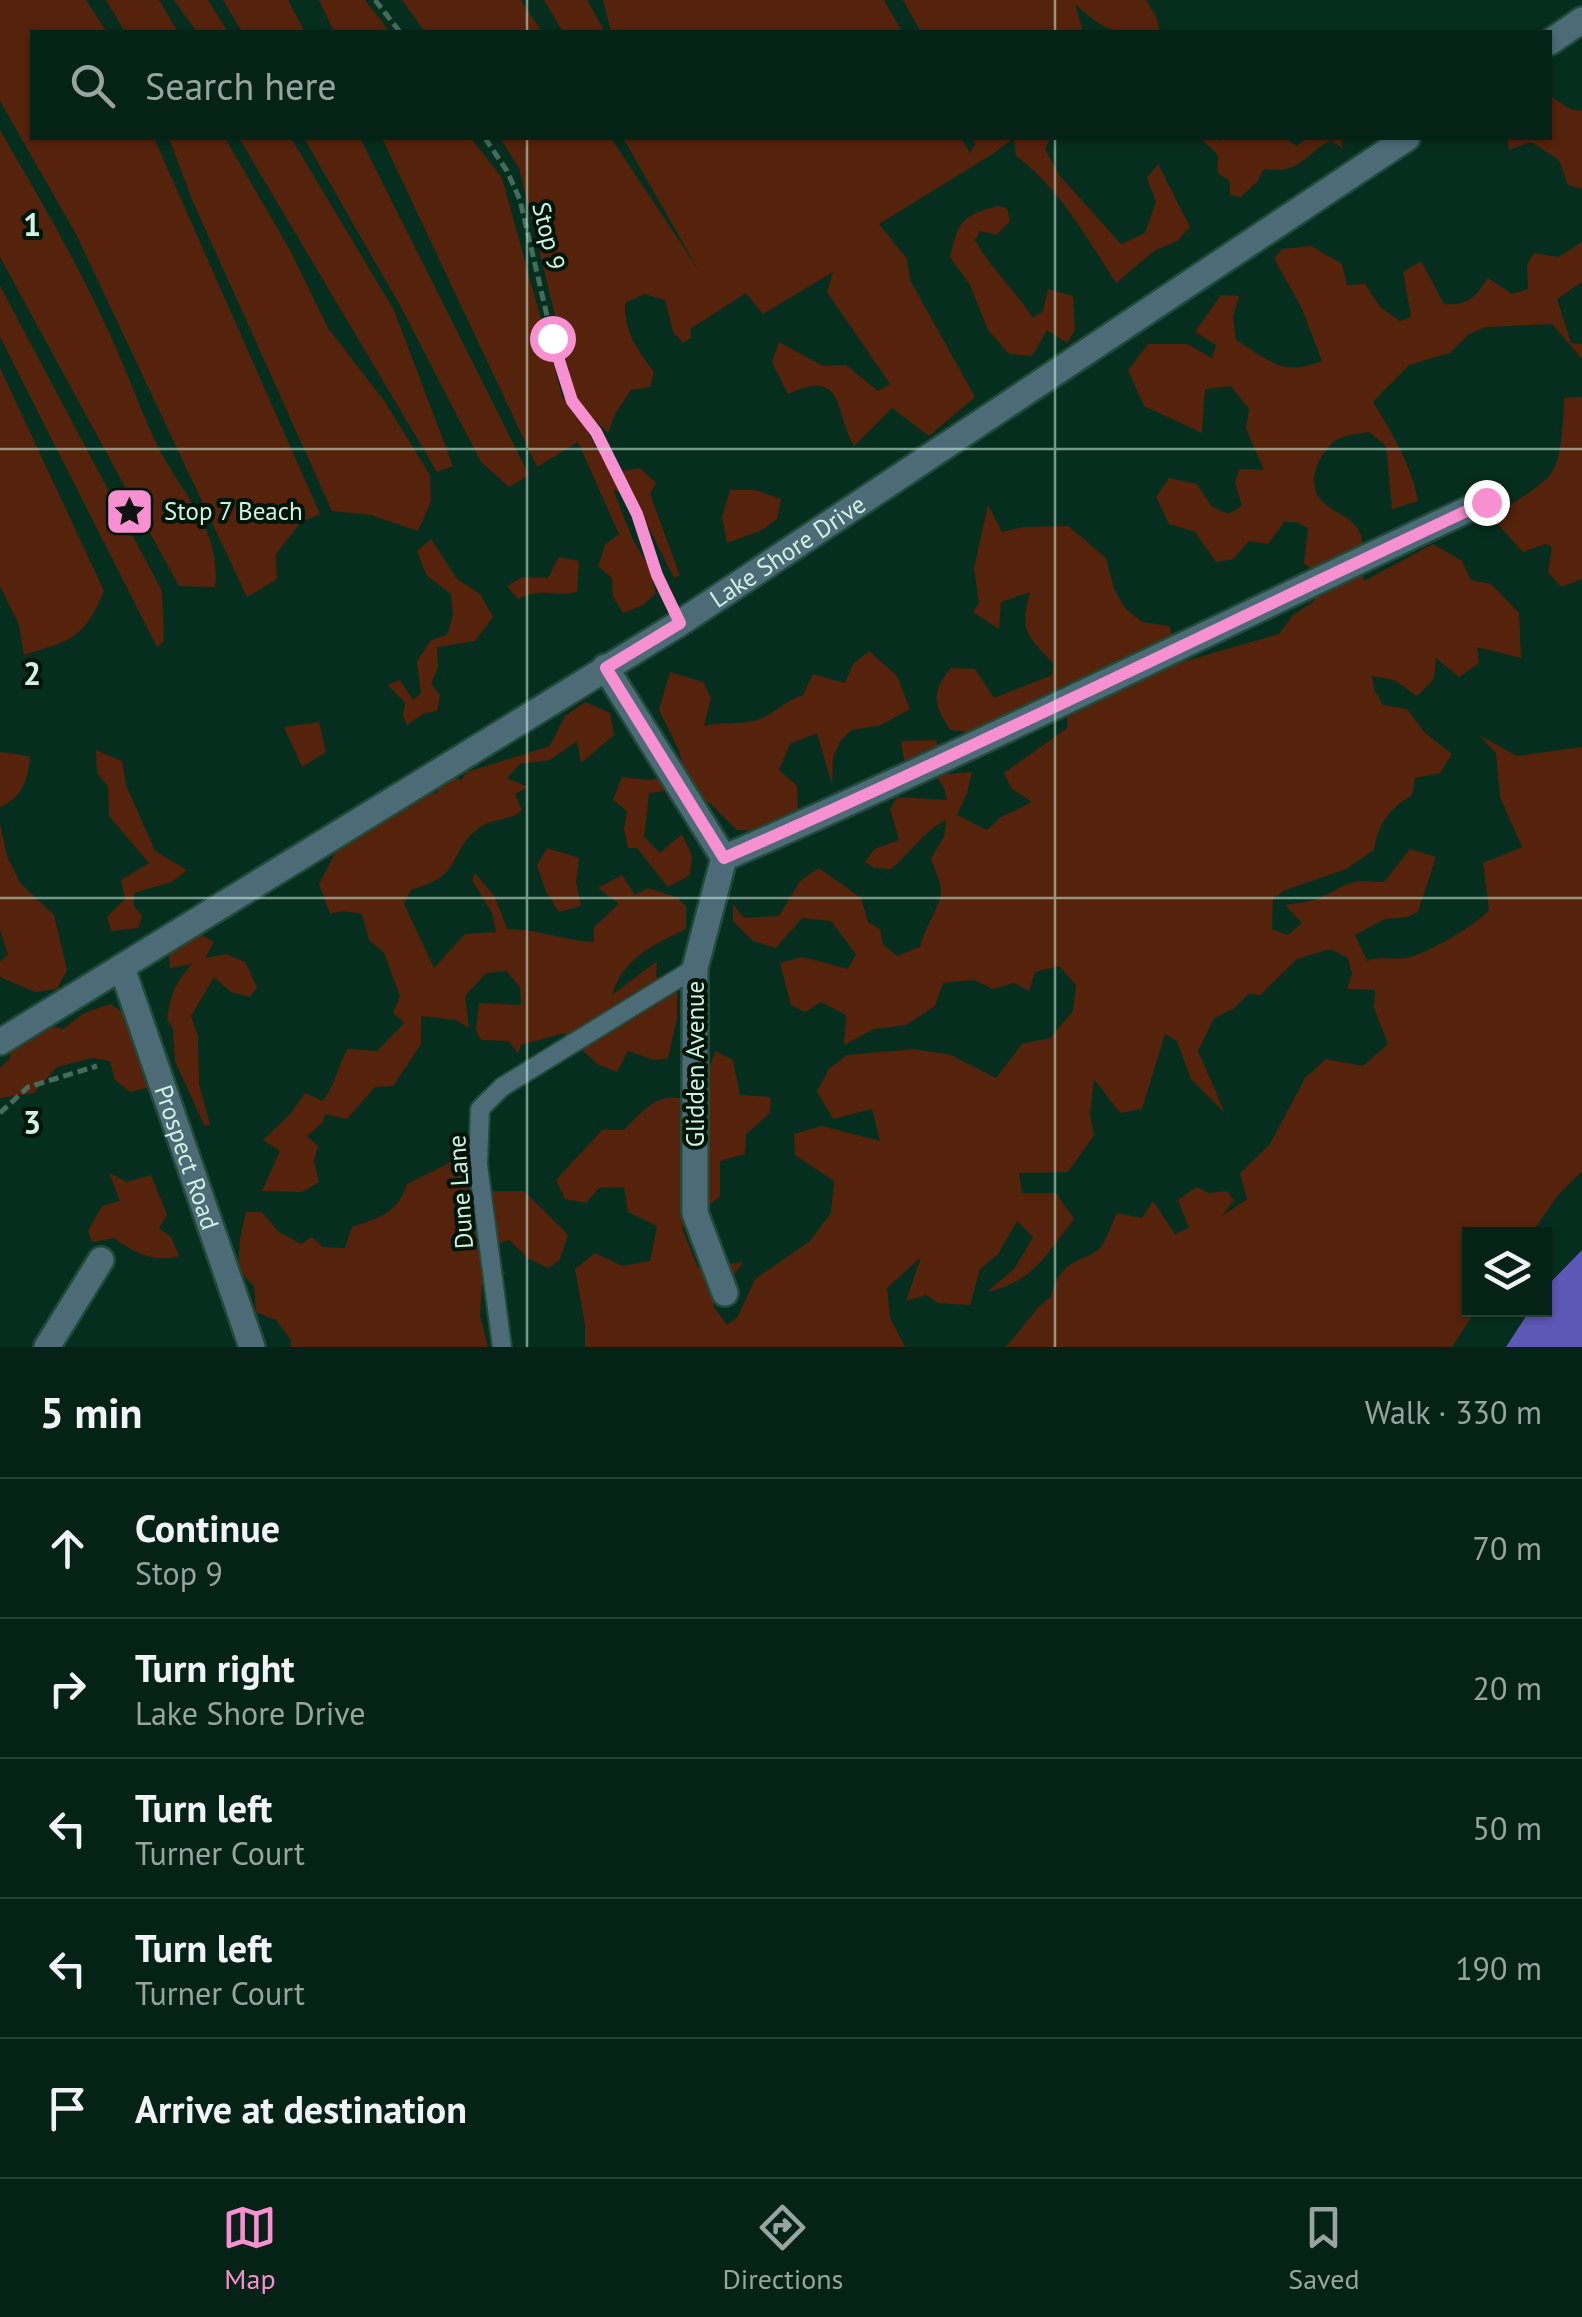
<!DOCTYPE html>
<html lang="en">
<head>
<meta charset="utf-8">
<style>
	:root { --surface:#042216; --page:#122f23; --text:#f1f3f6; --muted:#97a4a1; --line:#253f35; --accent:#f690d0 }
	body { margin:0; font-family:"PT Sans",sans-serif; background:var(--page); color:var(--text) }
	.controls { position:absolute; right:30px; bottom:30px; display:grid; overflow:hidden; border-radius:0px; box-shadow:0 2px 8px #0004 }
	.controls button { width:90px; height:90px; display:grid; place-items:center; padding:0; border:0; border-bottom:2px solid var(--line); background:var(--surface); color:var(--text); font:50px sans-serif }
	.stop { position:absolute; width:30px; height:30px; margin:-22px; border:8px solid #f690d0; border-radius:50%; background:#fff }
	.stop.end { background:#f690d0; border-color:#fff; box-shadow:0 2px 10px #0008 }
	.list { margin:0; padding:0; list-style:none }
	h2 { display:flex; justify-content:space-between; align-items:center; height:130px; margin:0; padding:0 40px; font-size:42px }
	h2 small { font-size:32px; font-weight:400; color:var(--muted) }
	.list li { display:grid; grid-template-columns:65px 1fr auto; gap:30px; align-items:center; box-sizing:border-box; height:140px; padding:0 40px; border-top:2px solid var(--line) }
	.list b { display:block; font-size:38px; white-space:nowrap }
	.list p { margin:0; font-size:32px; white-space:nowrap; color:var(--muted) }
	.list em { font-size:32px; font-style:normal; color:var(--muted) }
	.icon { flex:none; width:55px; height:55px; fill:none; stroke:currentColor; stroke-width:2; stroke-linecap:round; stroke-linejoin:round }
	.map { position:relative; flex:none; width:1582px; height:1347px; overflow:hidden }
	.search { position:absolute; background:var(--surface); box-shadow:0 2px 8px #0004; left:30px; right:30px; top:30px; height:110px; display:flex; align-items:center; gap:25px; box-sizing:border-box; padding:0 35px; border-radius:0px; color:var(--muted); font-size:38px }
	.sheet { height:830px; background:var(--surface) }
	nav { display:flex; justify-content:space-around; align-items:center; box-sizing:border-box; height:140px; border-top:2px solid var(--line); background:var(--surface); font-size:28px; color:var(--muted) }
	nav a { display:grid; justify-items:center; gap:5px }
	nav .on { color:var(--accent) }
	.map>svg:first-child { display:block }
</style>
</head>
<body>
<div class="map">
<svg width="1582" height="1347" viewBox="0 0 1582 1347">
	<rect width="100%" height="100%" fill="#062e1e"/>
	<path fill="#55220b" d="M0,0h86l21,32h-75v106h122l166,376 -19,8 -25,32 1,25 -30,18 -171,-363 -76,-133z
		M106,0h53l19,32h-53z
		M174,0h34l20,32h-31z
		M223,0h65l17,32h-63z
		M319,0h46l25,32h-56z
		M402,0h119l21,32h-117z
		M544,0h43l18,32h-42z
		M603,0h281l18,32h-291z
		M903,0h243l10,16 4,16c-45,1 -51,3 -85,-28l8,28h-162z
		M1550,96l20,13 12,2v78l-14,-4 -9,-25 -28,-18 -22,8 -1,-12h42z
		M0,130c37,64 74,127 105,194 19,39 33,80 51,119 25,51 65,84 59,144l-36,-1 -179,-329z
		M169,138h56l65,112 38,78 57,74 45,73 1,26 -13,30 -47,-16 -39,-4 -139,-309z
		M239,138h52l103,172 59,156 -16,6z
		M304,138h56l169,337 -20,12 -28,-25 -79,-153z
		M382,138h89l31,40 61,221 11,-6 -55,-225 -19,-30h111l87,131 -75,-131h338l9,15 5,-9 -2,-6h77l-5,11 14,26 62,69 24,-11 11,-31 -9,-24 11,-14 32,63 -13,14 -23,10 -38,32c-28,-43 -57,-96 -100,-127l-2,-18 -20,15 -115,71 28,35 3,21 65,117 -46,39 -37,-28 -38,38c-20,-34 -8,-79 -66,-52l-16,-32 7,-20 44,24 23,-1 32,26 12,-7 -63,-92 6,-20 -70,42 -17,-21 -56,36 1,9 -8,5 -10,-11 -8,-32 -21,-6 -19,9c-1,29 12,46 29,69l-4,15 -19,3 -16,24 -7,19 -15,-15 -9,7 24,43 13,3 19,-3 16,15 -6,11 30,82 -6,2 -30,-60 -12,-5 1,-16 -20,-8 20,51 16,27 7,26 -13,12 -20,8 -10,-16 -1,-19 -14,-12 7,-21 14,-11 -41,-92 -41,25z
		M1200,138h16l3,3 7,-3h59l12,8 9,-8h35l2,11 -12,-9c-29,16 -30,34 -67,29l-7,13 -16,15 -11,-2v-14l-12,-8v-18z
		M998,206l9,2 3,13 -14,14 -16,-4 -5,9c16,29 40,50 58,78l10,-7 5,-22 25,7 2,34 -8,13 -20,-13 -15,26 -23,-2 -21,-24 -18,-45 -20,-28c8,-35 12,-42 48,-51z
		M1582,242v40l-25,17 14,44 11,1v15l-30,-35 -66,3 -17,7 -19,19 -41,12 -36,37c19,31 39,64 45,99l-26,8 -6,-63 -17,-14c-9,2 -23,3 -31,7 -18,11 -33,43 -17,61 13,15 31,14 40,35 2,7 1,34 3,46l69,-37 29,17 9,19 20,4 28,29 2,45 -44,-11 2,16 -20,14 -23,-19 -2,21 -17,17 -23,-16 -22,-4 2,13 9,16 24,4 17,23 28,22 -12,19 -25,5 -3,17c-23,14 -34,29 -38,55l-28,19 -63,22 -10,8 -1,30 16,6 14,-12 -17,-18c12,-2 28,-3 39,-9 29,-15 25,-16 60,-14l26,-33 26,8 -18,55 -11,5 -22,2 -30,16 12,26c14,-5 26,-1 39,-3 21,-4 70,-33 83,-48l-6,-47 39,-16 -22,-50 -4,-44 -17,-18 38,21 65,-9v424l-24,24 -27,39h-61v76h6l-24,37h-447c17,-16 27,-37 46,-50 10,-46 41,-32 53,-55 5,-9 8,-20 13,-29l25,5 11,-17 22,33 14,-6 -11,-28 18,-13 13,6 18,-2 7,9 -12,16 25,-17 -7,-26 30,-29 35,-66 21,-19 37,7 25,-22 -14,-36 1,-18 -28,-1 5,-15 -4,-16 -18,-9 -33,10 -37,36 -11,-1 -16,15 -19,9 -16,33 27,62 -34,-34 -14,-38 -12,-7 -23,75 -22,4 -26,-34 -4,36 4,20 -26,37 -49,1 3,20h34l18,26c-28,36 -40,62 -87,73l28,-24 18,-31 -16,-16 -19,33 -18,15 -10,36 -32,-2 -12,-8 -20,6 15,-44 -34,31 3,30 15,29h-320v-23l-10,-55 20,-16 27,13 28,-5 7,-35 -29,-14 -4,-25 -25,1 -13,15 -21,-4 -9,-19 46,-50h22c35,-36 37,-37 85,-26l-5,-24 12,-29 17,9 7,35 31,2 -1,16 -24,21 -1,20 -25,7v35l-38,32 16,40 45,-6 -30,44 14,19 10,-7 18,-39 55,-38 21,-28 3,-32 -39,-26 -1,-21 28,-8 58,15 -8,-32 -39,10 -16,-28 12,-22 18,-14 67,-6 37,6 45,23 26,-34 28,-6 23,-27 3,-26 -17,-19 -24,6 -6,19 -15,-8 -21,6 -19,-9 -31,3 -8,23 -29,19 -32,4 -30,16 2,-30 -25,-13 -16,10 -14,-7 -11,-42 22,-6 46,12 8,-15 -25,-33 -29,-3 -26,30 -23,-7 -20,-20v-17l11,14 35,-2 21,-35 19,-13 42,30 7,24 12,7 3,15 14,12 23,-9c4,-18 21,-42 21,-56 -1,-10 -7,-23 -10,-33l13,-21 2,-17c-21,10 -36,33 -55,49l-17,-1 -9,-6 9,-13 25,-9 -9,-31 7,-12 50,3c-3,-25 -22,-30 -43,-40l-3,-19 35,-1 10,34 26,-2 -5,21 -10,22 30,15 14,-13 31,-15 -21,-14 -7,-15 63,-45v-16l-79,33v-23l-19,10 -19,-2c-16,-26 -20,-37 1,-62l24,1 19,29 58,-23 1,-12c-26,-28 -34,-32 -23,-71l-29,10 -2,27 -26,-17 6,-9 -5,-35 14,-63 14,27 22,-5 44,-1 38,32 8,31 11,19 17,14 27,4 13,36 97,-28 14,-19 20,-13 11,-21 -20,-18 4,-35 -12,-6h-12l-16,22 -19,-3 -16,18 -17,3 -21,-30 -26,-8 -13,-27 13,-19 28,6 14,22 17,8 14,-8 -7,-23 4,-14 25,1 -18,-41 3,-20 -18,-23 -26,3 -3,44 -58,-27 -16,-36 20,-26h39l25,14 4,-13 -21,-13 26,-37 18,1 -6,20 3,24c33,20 46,37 86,21l-20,-52 -28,-51 8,-9 29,-3 31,18 5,21 18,-1 15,23 20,14 11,-4 -8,-45 18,-11 23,43c24,2 31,-7 44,-26l24,16 16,-5 -1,-24 7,-12 24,4z
		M0,286l162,305 2,50 -7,6 -157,-310z
		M0,368l104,223c-22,50 -31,48 -80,64l-5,-30 -19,-39z
		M1582,397v182l-21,8 -13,-15 4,-25 -7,-3 -22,8 -31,-34c18,-14 43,-27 58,-43 13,-15 13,-58 14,-77z
		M730,490h25l26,9 -4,20 -15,11 -35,13 -5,-26z
		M431,539l26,40 23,15 13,23 -18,24 -38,6 1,20 -7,17 9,11 -3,16 -14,3 -16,11 -4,-9 2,-13 -17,-18 12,-5 13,20 8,-7 -4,-32 14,-21 16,-5 6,-20 -2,-21 -24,-18 -10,-25z
		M559,557l20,4 -2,31c-24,6 -32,-6 -59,7l-11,-13 15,-9 26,1z
		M869,651l28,25 13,33 -29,16 -29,5 -11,10 -8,17 -1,27 -15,-51 -27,11 -11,26 18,16 1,28 -38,17 -23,-1 -26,-26 -28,-15 -34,4 -5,44 16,16 22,-19 10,21 -2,20 -22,12 -31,-39h-9l-4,-19 3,-18 -14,-11 9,-23 27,3 33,-6 -2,-21 -21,-43 11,-38 33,10 8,16 -7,28c19,-5 33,-1 49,-5 19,-4 29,-19 50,-26l10,-21 32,9 8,-19z
		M585,702l25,11 4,22 -33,28 -4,-22 -27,19 -30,4 -13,14 21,9 -13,7 7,16c-13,12 -30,8 -43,18 -19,15 -17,21 -28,38 -8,14 -26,19 -40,24l-7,14 30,64 31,-34 31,-2 -4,-19 -20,-33 3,-7 20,24 12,32c30,-1 56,12 87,13v-15l25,-23 -21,-16 24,-13 13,20 13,-7 28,9 10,9v23c-33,16 -63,29 -74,66l45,-34 -1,15 21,16v27l-9,39 -14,2 -26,-9 -11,21 -20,-8 -33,-31 -43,12 -3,9 -9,-13 -28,-1 -5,-10 3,-27 42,2 -1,-18 -14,-16 -20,2 -21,23 4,32 -13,-8 -35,-4v28l-28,42 -18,1 -28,32 -22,-5 -2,8 -16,14 11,10 -4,15 5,21 -17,10 -40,-1 18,-40 -17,-11 28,-27 14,-20 18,8c12,-17 15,-33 24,-52l30,2 27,-28 -11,-10 7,-17 -16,-43 -15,-13 -7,-26 -19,-3 -13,3 -11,-30 22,-42 76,-58 19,10 9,-19 16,5 6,-8 83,-26 15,-30z
		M319,722l7,30 -24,15 -18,-40z
		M96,750l26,11 4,24 29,66 32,19 -15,12 -38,11v13l8,10 -4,12 -27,3 -4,-14 18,-18 -4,-19 28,-17 -40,-47 -1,-30 -11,-13z
		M0,752l30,4c-2,23 -7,41 -30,51z
		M0,823l7,33 13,27 34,32 13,55 -10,19 -22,3 -35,-15v-16l8,-6 -8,-25z
		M547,848l32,10 -3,24 5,24 -22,6 -13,-20 -9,-27z
		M195,931l19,11 -9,16 21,-4 19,8 12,25 -7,10 -19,-5 -17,-15 -23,39 7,20 1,48 11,41h-6l-29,-64 -2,-33 -6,-8c3,-24 8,-38 25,-56l-22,4 -3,-27z
		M110,1004l37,24 8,58 -25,6 -15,-12 -5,-19 -18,-3 -35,9 -23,26 -34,5v-30l10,-10v-25l16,-12 37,8 21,-16z
		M467,1154l24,37h33l44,44 -9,26 -11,7 -19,-9 -20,-19 -30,11 27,22 -24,13 -2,29 8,32h-197v-7l-15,-20 -20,-8 -2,-26 -16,-16 2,-31 6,-27h16l17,20 22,12 11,-7 11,10 22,1 7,-21c27,-9 46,-14 55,-43z
		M109,1173l18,9 24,-7 16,40 -8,13 12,9 8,19c-25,7 -45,-3 -65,-18l-22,4 -4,-11 14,-25 18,-5z"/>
	<path fill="#5d57b6" d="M1582,1250v97h-76l24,-37h14l1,-22z"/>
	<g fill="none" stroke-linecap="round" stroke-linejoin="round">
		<defs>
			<path id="service" d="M502,1347l-24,-182 2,-56 22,-22 193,-119"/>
			<g id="minor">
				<path d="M605,667l119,191c257,-112 508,-238 762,-357"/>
				<path d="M724,858l-29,110v245l30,80"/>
				<path id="s1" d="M122,968l130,379"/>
				<path d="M47,1347l54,-87"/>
			</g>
			<g id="tertiary">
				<path d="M1550,42l32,-22"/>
				<path id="s2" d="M0,1042l680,-419 727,-485"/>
			</g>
		</defs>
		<use href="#service" stroke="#224a39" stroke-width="22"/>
		<use href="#minor" stroke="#224a39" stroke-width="30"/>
		<use href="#tertiary" stroke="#224a39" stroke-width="30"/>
		<path stroke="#456b5b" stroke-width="5" stroke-dasharray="10 5" stroke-linecap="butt" d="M375,0l25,32
			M485,138l22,33 13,29 32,137 20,64 24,31 41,82 10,35 21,49
			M0,1113l28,-26 69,-21"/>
		<use href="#service" stroke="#4c6b76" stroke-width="18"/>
		<use href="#minor" stroke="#4c6b76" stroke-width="25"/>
		<use href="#tertiary" stroke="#4c6b76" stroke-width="25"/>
	</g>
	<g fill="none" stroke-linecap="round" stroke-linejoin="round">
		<path stroke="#f690d0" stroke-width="12" d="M552,338l20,63 24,31 41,82 20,61 23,48 -74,45 118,190c257,-112 508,-238 762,-356"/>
	</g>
	<path fill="none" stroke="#d0f3e1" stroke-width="2.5" stroke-opacity="0.55" d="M527,0v32M1055,0v32M527,138v1209M1055,138v1209M0,449h1582M0,898h1582"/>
	<defs>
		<symbol id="sight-square" viewBox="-11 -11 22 22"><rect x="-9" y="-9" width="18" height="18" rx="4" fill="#f690d0" stroke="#001509"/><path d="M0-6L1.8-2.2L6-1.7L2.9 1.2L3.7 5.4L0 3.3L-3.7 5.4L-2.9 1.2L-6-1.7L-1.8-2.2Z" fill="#111"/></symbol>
	</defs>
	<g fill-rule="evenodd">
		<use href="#sight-square" x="102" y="484" width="55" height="55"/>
	</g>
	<g text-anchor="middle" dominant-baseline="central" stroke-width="8" stroke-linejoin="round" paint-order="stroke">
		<g font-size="25" fill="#d0f3e1" stroke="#001509">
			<text transform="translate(549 236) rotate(76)">Stop 9</text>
			<text stroke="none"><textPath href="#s2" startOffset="928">Lake Shore Drive</textPath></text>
			<text transform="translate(695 1064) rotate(-90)">Glidden Avenue</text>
			<text stroke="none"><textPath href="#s1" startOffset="200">Prospect Road</textPath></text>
			<text transform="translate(460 1192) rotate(-94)">Dune Lane</text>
		</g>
		<g font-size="25" fill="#d0f3e1" stroke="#001509" text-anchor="start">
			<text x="164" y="511">Stop 7 Beach</text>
		</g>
	</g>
	<g font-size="32" text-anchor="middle" font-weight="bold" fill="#d0f3e1" stroke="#001509" stroke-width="8" stroke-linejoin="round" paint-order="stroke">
		<text x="32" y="236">1</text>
		<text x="32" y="685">2</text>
		<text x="32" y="1134">3</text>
	</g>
</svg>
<div class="controls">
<button><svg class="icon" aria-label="layers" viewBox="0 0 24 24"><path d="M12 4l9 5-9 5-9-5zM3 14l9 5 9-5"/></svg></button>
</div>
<div class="stop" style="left:552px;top:338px"></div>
<div class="stop end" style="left:1486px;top:502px"></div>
<div class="search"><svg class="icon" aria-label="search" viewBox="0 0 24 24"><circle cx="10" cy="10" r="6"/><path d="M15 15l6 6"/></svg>Search here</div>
</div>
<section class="sheet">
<h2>5 min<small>Walk · 330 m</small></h2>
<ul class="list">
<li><svg class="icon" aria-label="ahead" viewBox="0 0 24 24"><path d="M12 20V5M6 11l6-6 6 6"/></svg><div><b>Continue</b><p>Stop 9</p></div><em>70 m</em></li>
<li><svg class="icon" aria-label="right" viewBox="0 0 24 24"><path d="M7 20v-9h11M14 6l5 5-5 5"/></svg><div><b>Turn right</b><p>Lake Shore Drive</p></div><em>20 m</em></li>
<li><svg class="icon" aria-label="left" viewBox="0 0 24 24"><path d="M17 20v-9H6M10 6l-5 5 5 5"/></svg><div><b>Turn left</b><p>Turner Court</p></div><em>50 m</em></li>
<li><svg class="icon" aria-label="left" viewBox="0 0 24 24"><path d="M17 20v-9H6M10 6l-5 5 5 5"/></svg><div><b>Turn left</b><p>Turner Court</p></div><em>190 m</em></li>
<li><svg class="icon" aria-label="arrive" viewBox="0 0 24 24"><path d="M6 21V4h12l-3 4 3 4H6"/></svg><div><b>Arrive at destination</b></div></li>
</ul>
</section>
<nav>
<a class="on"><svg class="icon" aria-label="map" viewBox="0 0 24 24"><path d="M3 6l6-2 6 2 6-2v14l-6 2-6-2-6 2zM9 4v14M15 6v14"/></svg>Map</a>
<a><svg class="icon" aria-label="directions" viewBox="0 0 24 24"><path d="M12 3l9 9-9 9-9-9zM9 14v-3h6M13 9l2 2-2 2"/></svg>Directions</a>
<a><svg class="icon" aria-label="saved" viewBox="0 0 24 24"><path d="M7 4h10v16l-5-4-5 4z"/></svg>Saved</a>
</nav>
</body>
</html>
